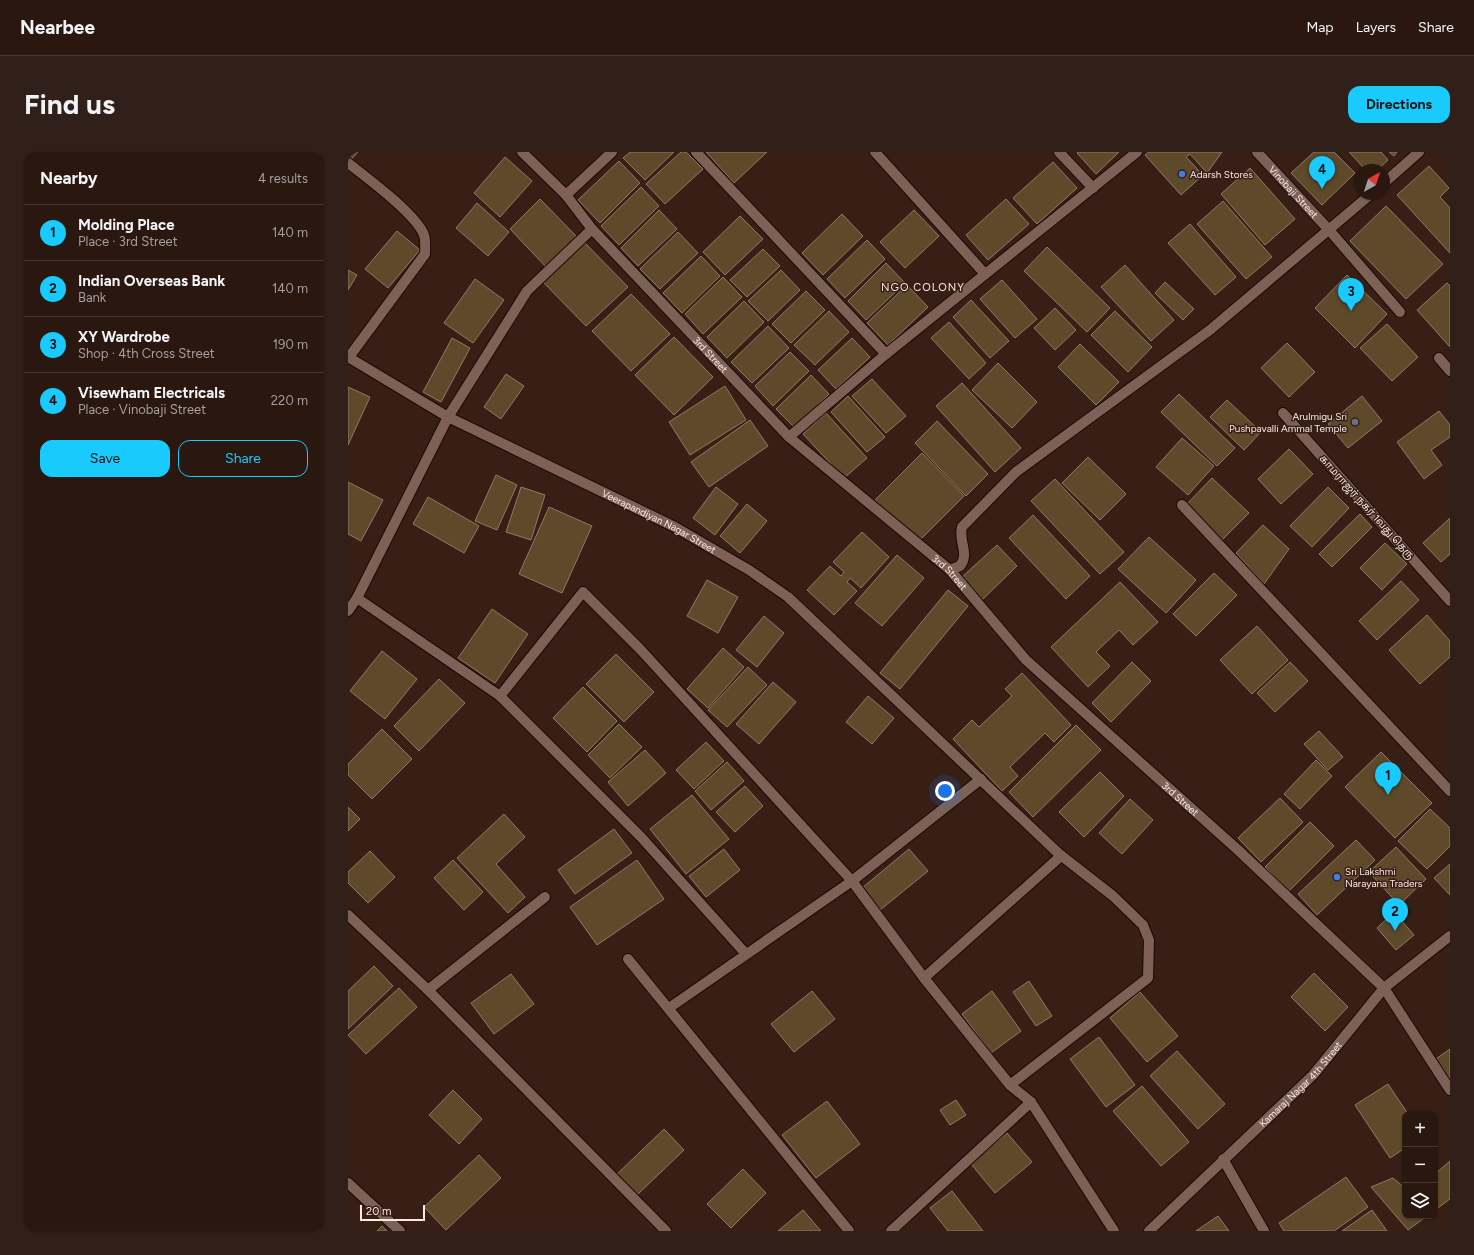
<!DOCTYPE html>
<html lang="en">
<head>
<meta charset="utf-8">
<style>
	:root { --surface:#291710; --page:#312019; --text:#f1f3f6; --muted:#a59f9f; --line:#453630; --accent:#19cafc }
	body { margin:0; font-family:Figtree,"Noto Sans Tamil",sans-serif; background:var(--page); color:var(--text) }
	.controls { position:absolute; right:12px; bottom:12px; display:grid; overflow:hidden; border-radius:8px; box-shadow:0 1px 3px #0004 }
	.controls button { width:36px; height:36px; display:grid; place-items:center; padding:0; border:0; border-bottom:1px solid var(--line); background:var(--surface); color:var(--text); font:20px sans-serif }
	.compass { position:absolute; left:1006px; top:12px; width:36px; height:36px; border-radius:50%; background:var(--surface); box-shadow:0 1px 3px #0004; rotate:39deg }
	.scale { position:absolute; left:12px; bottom:10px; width:65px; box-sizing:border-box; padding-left:4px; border:2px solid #f9e9e3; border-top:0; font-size:11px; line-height:14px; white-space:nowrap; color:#f9e9e3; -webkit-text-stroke:3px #371f16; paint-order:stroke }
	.you { position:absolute; left:597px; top:639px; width:14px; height:14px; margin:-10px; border:3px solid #fff; border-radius:50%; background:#1a73e8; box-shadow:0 0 0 6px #1a73e833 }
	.badge { display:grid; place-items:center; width:26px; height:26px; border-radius:50%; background:var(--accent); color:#111; font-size:13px; font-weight:700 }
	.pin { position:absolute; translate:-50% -33px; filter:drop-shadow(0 1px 2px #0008) }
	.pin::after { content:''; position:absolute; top:21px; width:14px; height:12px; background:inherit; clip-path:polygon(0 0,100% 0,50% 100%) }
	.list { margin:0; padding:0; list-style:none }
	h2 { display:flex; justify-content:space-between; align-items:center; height:52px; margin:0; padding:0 16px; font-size:17px }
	h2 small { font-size:13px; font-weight:400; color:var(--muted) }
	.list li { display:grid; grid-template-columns:26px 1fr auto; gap:12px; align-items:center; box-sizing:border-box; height:56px; padding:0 16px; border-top:1px solid var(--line) }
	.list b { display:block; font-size:15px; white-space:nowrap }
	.list p { margin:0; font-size:13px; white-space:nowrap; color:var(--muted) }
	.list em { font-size:13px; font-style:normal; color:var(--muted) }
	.actions { display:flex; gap:8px; padding:12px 16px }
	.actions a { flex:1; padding:9px 0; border:1px solid var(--accent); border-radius:12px; text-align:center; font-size:14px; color:var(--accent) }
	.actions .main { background:var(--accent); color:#111 }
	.icon { flex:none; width:22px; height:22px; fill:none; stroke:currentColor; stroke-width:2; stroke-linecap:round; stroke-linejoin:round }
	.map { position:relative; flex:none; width:1102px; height:1079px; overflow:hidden; border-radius:12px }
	header { display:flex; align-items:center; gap:24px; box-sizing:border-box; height:56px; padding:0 20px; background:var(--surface); border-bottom:1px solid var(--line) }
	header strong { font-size:19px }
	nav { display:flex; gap:22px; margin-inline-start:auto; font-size:14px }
	.intro { display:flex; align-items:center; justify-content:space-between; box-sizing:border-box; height:96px; padding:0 24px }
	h1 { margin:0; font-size:28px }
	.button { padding:10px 18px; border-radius:12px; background:var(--accent); color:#111; font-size:14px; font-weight:700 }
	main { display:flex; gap:24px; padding:0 24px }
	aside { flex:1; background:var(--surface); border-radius:12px; box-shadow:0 1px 3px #0004 }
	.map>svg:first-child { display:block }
</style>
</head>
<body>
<header>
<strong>Nearbee</strong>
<nav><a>Map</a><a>Layers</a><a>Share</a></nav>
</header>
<div class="intro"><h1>Find us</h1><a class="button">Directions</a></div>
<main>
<aside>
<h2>Nearby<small>4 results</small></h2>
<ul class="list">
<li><span class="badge">1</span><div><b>Molding Place</b><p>Place · 3rd Street</p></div><em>140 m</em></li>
<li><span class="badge">2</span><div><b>Indian Overseas Bank</b><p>Bank</p></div><em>140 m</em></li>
<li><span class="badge">3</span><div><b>XY Wardrobe</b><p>Shop · 4th Cross Street</p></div><em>190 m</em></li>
<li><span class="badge">4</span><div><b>Visewham Electricals</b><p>Place · Vinobaji Street</p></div><em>220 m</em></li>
</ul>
<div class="actions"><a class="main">Save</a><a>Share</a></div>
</aside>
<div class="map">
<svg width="1102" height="1079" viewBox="0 0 1102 1079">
	<rect width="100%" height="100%" fill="#371f16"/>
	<path fill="#5e4a2b" stroke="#8c7c64" d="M0,0h10l-9,10 -1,-1z
		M282,0h44l-29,28 -22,-22z
		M333,0h5l17,17 -38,35 -19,-20z
		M358,0h61l-33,31z
		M730,0h41l-23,22 -19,-21z
		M801,0h73l-15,21 -17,-19 -4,3 17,18 -22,20 -36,-40z
		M966,0h20l21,21 -33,32 -31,-32z
		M1001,0h32l7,8 -11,10h-11z
		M1041,0h8l-3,4z
		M157,5l27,24 -32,36 -26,-24z
		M271,9l21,22 -40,40 -22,-23z
		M705,10l24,26 -40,36 -24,-26z
		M1081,14l20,22 -9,9 10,11v45l-53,-58z
		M902,16l45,51 -30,26 -44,-51z
		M293,35l18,19 -40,39 -18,-19z
		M192,47l38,39 -31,30 -37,-39z
		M658,47l23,25 -41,36 -22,-25z
		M875,49l49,56 -26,22 -49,-55z
		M129,51l32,29 -21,24 -32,-28z
		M1038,54l57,58 -37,35 -56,-58z
		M311,58l18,19 -39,37 -17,-18z
		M566,58l25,26 -34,32 -25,-26z
		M494,62l21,22 -40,39 -21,-22z
		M392,64l23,23 -38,36 -22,-23z
		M842,72l46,53 -21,18 -47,-52z
		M49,79l23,19 -32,38 -23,-19z
		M330,80l20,21 -38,36 -20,-20z
		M519,88l18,19 -40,39 -18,-19z
		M235,89l45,46 -42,39 -44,-45z
		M699,95l63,61 -23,24 -63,-61z
		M415,97l17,17 -33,31 -17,-17z
		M353,104l19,20 -38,37 -19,-20z
		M538,111l19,20 -39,37 -18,-19z
		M777,113l49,55 -23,21 -50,-54z
		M0,118l9,5 -9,15z
		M433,118l19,20 -32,31 -20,-20z
		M999,123l40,39 -32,34 -40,-40z
		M375,125l19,20 -39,37 -18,-20z
		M127,127l29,21 -31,43 -29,-20z
		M654,128l35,39 -22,19 -35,-39z
		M817,130l29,27 -11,11 -28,-27z
		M1099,131l3,3v61l-33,-37z
		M559,133l21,22 -40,38 -21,-22z
		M458,139l19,19 -34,33 -19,-19z
		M283,142l39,40 -39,37 -39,-40z
		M623,148l38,41 -19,17 -37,-41z
		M396,149l20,21 -37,36 -20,-21z
		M707,156l21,22 -21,20 -21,-22z
		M481,159l20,21 -34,33 -21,-20z
		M767,159l37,36 -24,25 -37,-37z
		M601,170l37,41 -17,16 -38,-41z
		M1039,172l31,33 -26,24 -32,-33z
		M420,174l21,22 -37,35 -21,-21z
		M326,185l39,40 -39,38 -39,-40z
		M104,186l18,10 -29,54 -18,-10z
		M504,186l18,19 -34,32 -18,-19z
		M939,191l28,29 -26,25 -28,-29z
		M732,192l39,38 -23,23 -38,-38z
		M442,200l19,19 -36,35 -18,-20z
		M650,211l39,39 -25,26 -40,-38z
		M158,222l18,12 -23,33 -17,-12z
		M463,223l18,19 -34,34 -19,-19z
		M524,227l34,37 -20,17 -34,-37z
		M614,231l59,65 -26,24 -59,-66z
		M377,234l21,34 -56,35 -21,-33z
		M0,235l22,10 -22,48z
		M831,242l56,54 -18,18 -56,-54z
		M500,244l37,41 -18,15 -36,-40z
		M1014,244l20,25 -34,27 -20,-24z
		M879,248l34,32 -17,18 -34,-33z
		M1091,259l11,14v12l-19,13 11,15 -18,14 -27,-37z
		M478,261l41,45 -23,20 -41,-44z
		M402,268l18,26 -59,41 -18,-25z
		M589,269l51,53 -22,22 -51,-53z
		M834,286l32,28 -26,29 -32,-28z
		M941,297l24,25 -32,30 -23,-25z
		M574,301l42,43 -44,44 -47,-38z
		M740,305l38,37 -26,26 -38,-37z
		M148,323l21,10 -20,45 -22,-9z
		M864,326l37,35 -27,27 -36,-35z
		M707,327l69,73 -24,22 -69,-73z
		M0,330l35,18 -22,41 -13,-7z
		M173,335l24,8 -14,45 -25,-8z
		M368,335l22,17 -23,31 -22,-17z
		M980,335l21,21 -37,39 -22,-21z
		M80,345l51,29 -15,27 -51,-29z
		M399,352l20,17 -27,32 -20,-17z
		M201,355l43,19 -30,67 -43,-19z
		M1012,362l12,13 -40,40 -13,-13z
		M685,363l57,61 -24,23 -57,-61z
		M1102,366v36l-9,8 -18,-19z
		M915,373l26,24 -25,35 -28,-31z
		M514,380l27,25 -28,31 -11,-10 -3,4 10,9 -23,24 -27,-25 23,-24 11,10 3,-4 -11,-10z
		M801,385l47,43 -30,33 -48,-44z
		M1037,391l22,21 -25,26 -22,-22z
		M649,393l20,21 -35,34 -21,-22z
		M549,403l27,23 -42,48 -27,-23z
		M866,421l23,22 -41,41 -23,-22z
		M359,428l31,17 -20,36 -31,-17z
		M1053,429l18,19 -42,40 -18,-19z
		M772,430l38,40 -25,23 -14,-15 -23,22 14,14 -22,21 -37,-40z
		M600,438l20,16 -68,83 -20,-16z
		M144,457l36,25 -33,49 -37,-25z
		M1079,463l23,26v16l-30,27 -31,-34z
		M416,464l20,17 -27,34 -21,-17z
		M909,474l31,34 -36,34 -32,-34z
		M375,496l21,19 -36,41 -21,-19z
		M34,499l35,28 -32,40 -35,-28z
		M268,502l38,38 -30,30 -38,-38z
		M784,510l19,19 -40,41 -19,-19z
		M942,510l18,19 -33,31 -18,-19z
		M400,515l19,18 -40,42 -19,-17z
		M674,521l49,52 -17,17 -9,-9 -35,34 8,9 -16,15 -49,-52 19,-19 7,7 33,-31 -7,-7z
		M91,527l26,24 -46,48 -25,-25z
		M425,530l23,20 -37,42 -23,-20z
		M235,535l34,34 -30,31 -34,-34z
		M520,544l26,22 -22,26 -26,-22z
		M271,572l23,23 -32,31 -22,-23z
		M728,573l25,25 -68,67 -24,-25z
		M34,577l30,30 -40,40 -24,-24v-11z
		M971,579l24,26 -15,13 -24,-26z
		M358,590l18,19 -30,28 -18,-19z
		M297,598l21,23 -38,33 -20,-24z
		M1033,600l51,51 -37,35 -50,-51z
		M968,608l16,16 -32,33 -16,-15z
		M379,610l17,19 -33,29 -16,-19z
		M752,620l24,24 -40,41 -25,-25z
		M397,634l18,20 -28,26 -19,-20z
		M344,643l37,44 -43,35 -36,-45z
		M932,646l23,24 -42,40 -23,-24z
		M782,647l23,21 -31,34 -23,-21z
		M0,655l12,12 -12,12z
		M1082,657l20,19v18l-23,23 -29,-28z
		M156,662l21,23 -29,27 29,33 -17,16 -51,-55z
		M962,670l24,24 -45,45 -24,-24z
		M266,677l18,24 -57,41 -17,-24z
		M1008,688l19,20 -58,55 -19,-21z
		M1048,695l30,32 -27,26 -30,-33z
		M376,697l16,21 -34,27 -17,-21z
		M561,697l19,22 -48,39 -18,-22z
		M22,699l25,26 -27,26 -20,-20v-11z
		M105,708l30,32 -19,18 -30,-32z
		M289,708l27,39 -67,46 -27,-38z
		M1102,712v31l-16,-17z
		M1046,760l20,23 -18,15 -19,-22z
		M26,814l19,20 -45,43v-38z
		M966,821l34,34 -23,24 -34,-34z
		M163,822l23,30 -40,30 -23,-31z
		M681,829l23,35 -16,10 -23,-34z
		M51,836l18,19 -51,47 -18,-19z
		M464,839l23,28 -41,33 -23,-28z
		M644,839l29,40 -30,22 -29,-39z
		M792,840l38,44 -31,26 -37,-44z
		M751,885l36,48 -29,22 -36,-48z
		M1102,897v31l-14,-21z
		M829,899l48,53 -27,25 -48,-53z
		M1040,932l20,30h-3v34l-15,10 -35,-53z
		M794,934l47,56 -28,24 -48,-55z
		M105,938l29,29 -23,25 -30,-29z
		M608,948l10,15 -16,10 -10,-15z
		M479,949l33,43 -44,34 -34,-43z
		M316,977l20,21 -48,46 -20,-21z
		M659,981l25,29 -37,31 -24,-29z
		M131,1003l22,23 -55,52 -22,-23z
		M1102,1009v38l-15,11v-36z
		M395,1017l23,24 -35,35 -24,-24z
		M998,1025l22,30 -34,24h-50l-5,-8z
		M1045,1026l12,10v28h22l-19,14 -37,-43z
		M604,1039l31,40h-35l-18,-23z
		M455,1058l18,21h-43z
		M1024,1058l15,21h-45z
		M870,1064l11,15h-33z
		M34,1074l5,5h-10z"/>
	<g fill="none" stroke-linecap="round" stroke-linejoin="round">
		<defs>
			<g id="street">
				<path id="s1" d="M174,0l44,43 26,34 197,208 161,133 76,90 212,190 146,138 66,102"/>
				<path d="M348,0l190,202"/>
				<path d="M527,0l110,122"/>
				<path d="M711,0l34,36"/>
				<path id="s2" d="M909,0l73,79 70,81"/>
				<path d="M0,11c19,15 68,51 76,72 2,6 1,13 1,19l-76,103"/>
				<path d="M1036,31l35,-31"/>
				<path d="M218,43l46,-43"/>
				<path id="s3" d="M0,205l100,60 227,110 74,43 39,27 270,256 55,43 30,29 6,15 -1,38 -138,107"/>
				<path d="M1091,206l11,13"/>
				<path d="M935,261l167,188"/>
				<path d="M441,285l97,-83 251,-202"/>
				<path d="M834,353l268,286"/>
				<path d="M602,418l10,-4c10,-12 -2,-25 2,-39l54,-55 194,-142 161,-136"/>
				<path d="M9,446l143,98 141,141 105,117"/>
				<path d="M0,459l9,-13 91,-181 79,-126 65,-62"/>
				<path d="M152,544l83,-104 57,57 212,232 72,97 86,107 21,17 83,129"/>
				<path d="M0,763l80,75 238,241"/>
				<path d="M280,807l221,272"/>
				<path d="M576,826l137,-122"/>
				<path d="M80,838l117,-93"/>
				<path d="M321,856l183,-127 129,-102"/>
				<path d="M875,1007l41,72"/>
				<path d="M0,1031l52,48"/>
				<path d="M543,1079l140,-129"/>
				<path id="s4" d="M801,1079l164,-156 71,-87 66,-52"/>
			</g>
		</defs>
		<use href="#street" stroke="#1d0803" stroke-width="12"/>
		<use href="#street" stroke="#7d6157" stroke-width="10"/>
	</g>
	<g fill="#3f7fe0" stroke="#371f16" stroke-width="1.5">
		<circle cx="834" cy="22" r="4"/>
		<circle cx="989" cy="725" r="4"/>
	</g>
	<circle fill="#6b7280" stroke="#371f16" stroke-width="1.5" cx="1007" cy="270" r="4"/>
	<g text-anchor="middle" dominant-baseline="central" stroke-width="3" stroke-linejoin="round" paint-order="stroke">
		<g font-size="10" fill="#f9e9e3" stroke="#371f16" text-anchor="start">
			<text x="842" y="22">Adarsh Stores</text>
			<text x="999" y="264" text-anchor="end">Arulmigu Sri<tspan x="999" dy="12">Pushpavalli Ammal Temple</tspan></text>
			<text x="997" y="719">Sri Lakshmi<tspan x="997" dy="12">Narayana Traders</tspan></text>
		</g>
		<g font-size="10" fill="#f9e9e3" stroke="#371f16">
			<text stroke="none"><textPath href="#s2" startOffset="54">Vinobaji Street</textPath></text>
			<text stroke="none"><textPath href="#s1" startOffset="277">3rd Street</textPath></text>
			<text transform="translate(1019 355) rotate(48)">காமராஜர் நகர் 1வது தெரு</text>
			<text stroke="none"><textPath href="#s3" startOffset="352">Veerapandiyan Nagar Street</textPath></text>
			<text stroke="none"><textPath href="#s1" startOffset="601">3rd Street</textPath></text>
			<text stroke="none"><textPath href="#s1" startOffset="925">3rd Street</textPath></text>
			<text stroke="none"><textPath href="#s4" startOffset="211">Kamaraj Nagar 4th Street</textPath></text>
		</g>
		<g font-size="11" letter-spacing="1" fill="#f9e9e3" stroke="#371f16">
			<text x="575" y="135">NGO COLONY</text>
		</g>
	</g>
</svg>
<div class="controls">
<button>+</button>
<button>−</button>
<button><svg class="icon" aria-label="layers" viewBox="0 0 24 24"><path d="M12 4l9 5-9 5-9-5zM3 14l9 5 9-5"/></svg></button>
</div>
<svg class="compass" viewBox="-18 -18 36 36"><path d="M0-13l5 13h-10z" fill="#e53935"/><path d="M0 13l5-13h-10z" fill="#a59f9f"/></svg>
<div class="scale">20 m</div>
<div class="you"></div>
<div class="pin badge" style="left:1040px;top:643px">1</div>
<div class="pin badge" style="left:1047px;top:779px">2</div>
<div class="pin badge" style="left:1003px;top:159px">3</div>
<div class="pin badge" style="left:974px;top:37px">4</div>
</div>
</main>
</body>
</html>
